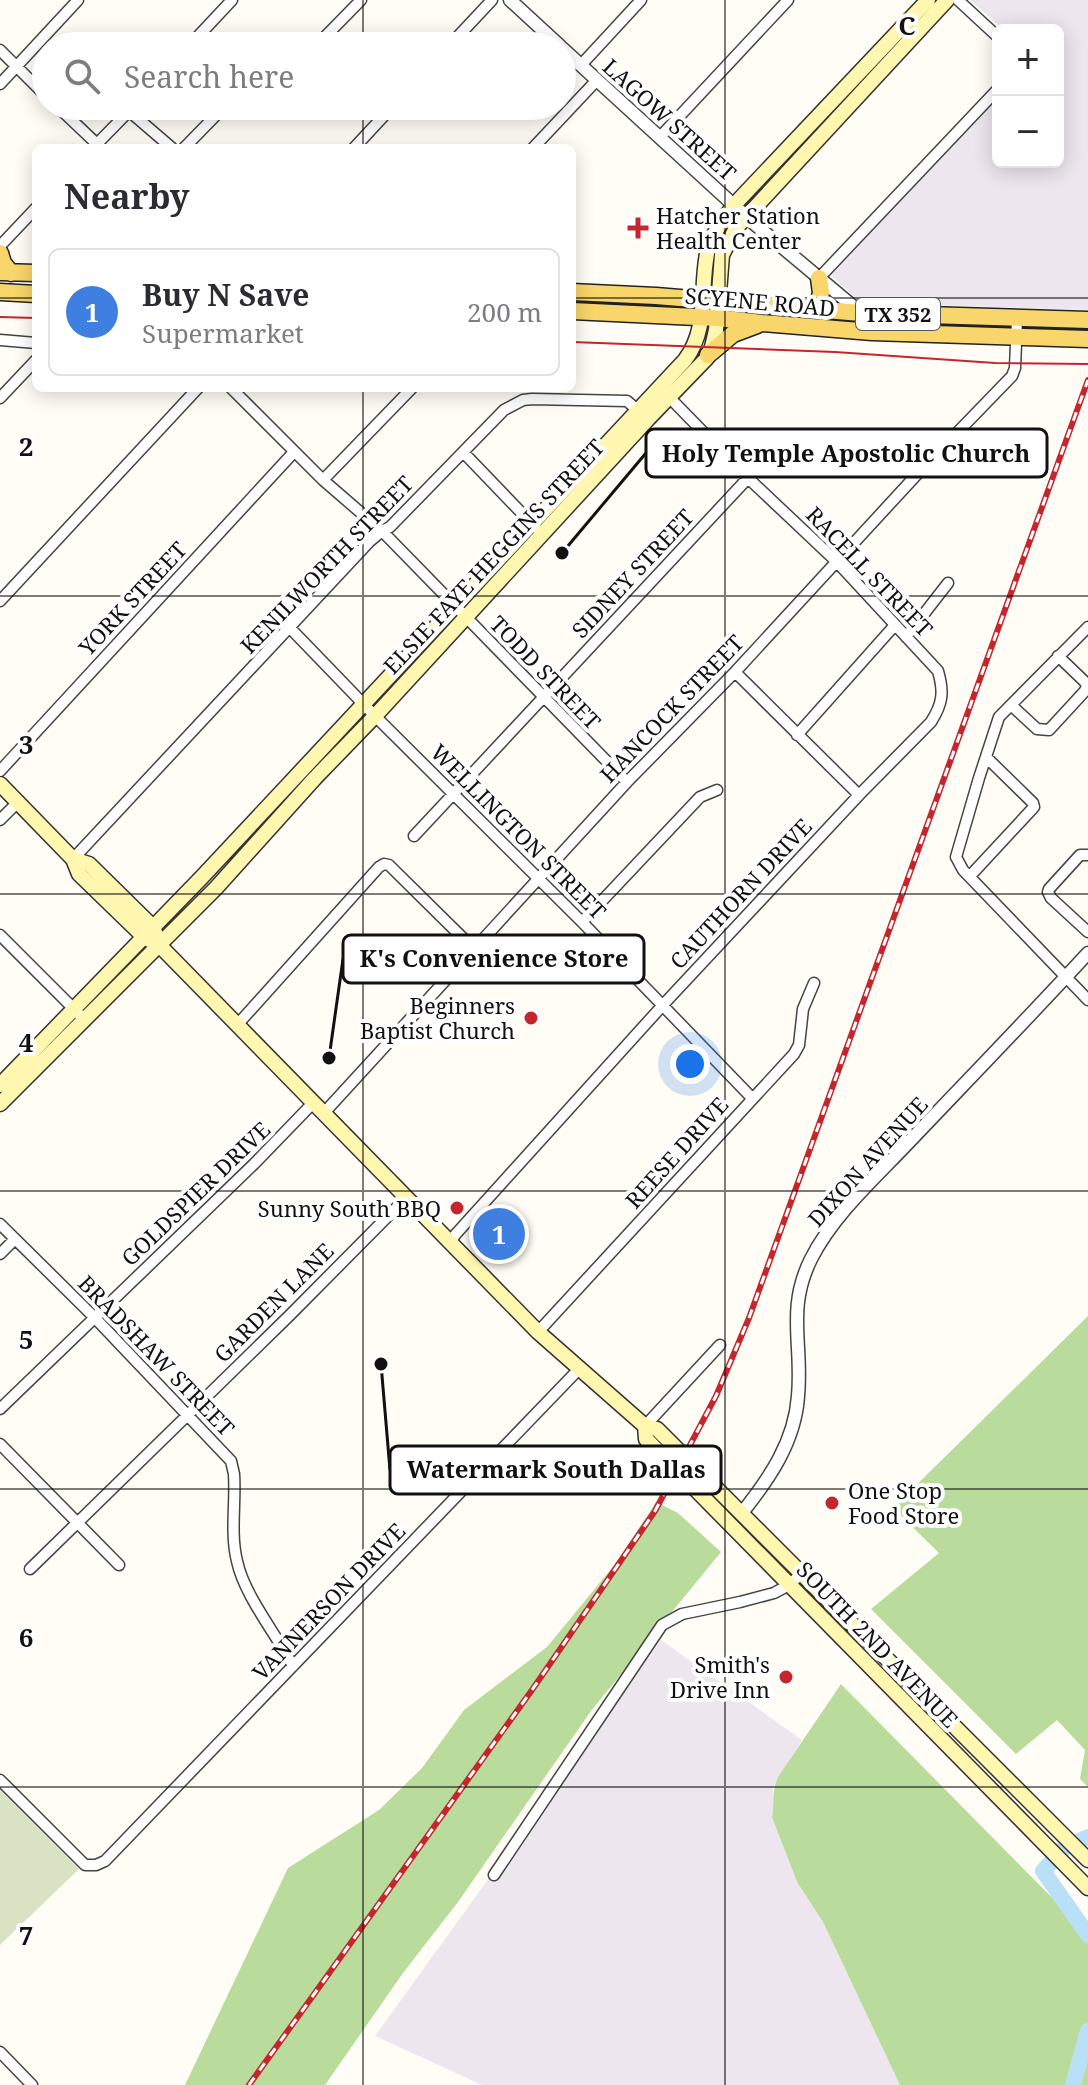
<!DOCTYPE html>
<html lang="en">
<head>
<meta charset="utf-8">
<style>
	:root { --surface:#fff; --page:#f7f7f7; --text:#2b2b33; --muted:#7c7c81; --line:#e1e1e2; --accent:#c4262e }
	body { margin:0; font-family:"Noto Serif",serif; background:var(--page); color:var(--text) }
	.controls { position:absolute; right:24px; top:24px; display:grid; overflow:hidden; border-radius:12px; box-shadow:0 4px 20px #0003 }
	.controls button { width:72px; height:72px; display:grid; place-items:center; padding:0; border:0; border-bottom:2px solid var(--line); background:var(--surface); color:var(--text); font:40px sans-serif }
	.you { position:absolute; left:690px; top:1064px; width:28px; height:28px; margin:-20px; border:6px solid #fff; border-radius:50%; background:#1a73e8; box-shadow:0 0 0 12px #1a73e833 }
	.badge { display:grid; place-items:center; width:52px; height:52px; border-radius:50%; background:var(--accent); color:#fff; font-size:26px; font-weight:700 }
	.pin { position:absolute; translate:-50% -50%; border:4px solid #fff; box-shadow:0 2px 8px #0006 }
	.list { margin:0; padding:0; list-style:none }
	h2 { display:flex; justify-content:space-between; align-items:center; height:104px; margin:0; padding:0 32px; font-size:34px }
	h2 small { font-size:26px; font-weight:400; color:var(--muted) }
	.list li { display:grid; grid-template-columns:52px 1fr auto; gap:24px; align-items:center; box-sizing:border-box; height:128px; margin:0 16px 16px; padding:0 16px; border:2px solid var(--line); border-radius:12px }
	.list b { display:block; font-size:30px; white-space:nowrap }
	.list p { margin:0; font-size:26px; white-space:nowrap; color:var(--muted) }
	.list em { font-size:26px; font-style:normal; color:var(--muted) }
	.icon { flex:none; width:44px; height:44px; fill:none; stroke:currentColor; stroke-width:2; stroke-linecap:round; stroke-linejoin:round }
	.map { position:relative; flex:none; width:1088px; height:2085px; overflow:hidden }
	.search { position:absolute; background:var(--surface); box-shadow:0 4px 20px #0003; left:32px; top:32px; width:544px; height:88px; display:flex; align-items:center; gap:20px; box-sizing:border-box; padding:0 28px; border-radius:44px; color:var(--muted); font-size:30px }
	.panel { position:absolute; background:var(--surface); box-shadow:0 4px 20px #0003; left:32px; top:144px; width:544px; height:248px; border-radius:12px }
	.map>svg:first-child { display:block }
</style>
</head>
<body>
<div class="map">
<svg width="1088" height="2085" viewBox="0 0 1088 2085">
	<rect width="100%" height="100%" fill="#fffdf5"/>
	<path fill="#eee6ef" d="M970,0h118v310l-227,-7 -30,-28 167,-178v65h60v-132h-54z
		M661,1640l141,100 -29,48 1,21 -2,8 25,65 26,40 77,163h-418l-107,-49z"/>
	<path fill="#b9dc9c" d="M1088,1316v471l-8,-8 5,-29 -28,-30 -41,34 -145,-145 68,-56 -46,-45z
		M656,1502l22,11 43,39 -130,159 -133,191 -55,71 -78,112h-140l103,-217 91,-58 43,-42 42,-58 83,-63 69,-84z
		M841,1684l247,250v151h-188l-77,-163 -26,-40 -25,-65c3,-16 -1,-24 6,-40z"/>
	<path fill="#d9e3c4" d="M0,1790l79,79 -79,76z"/>
	<g fill="none" stroke-linecap="round" stroke-linejoin="round">
		<path stroke="#b9e0f7" stroke-width="16" d="M1088,1837l-24,11 -21,23 45,64
			M1073,2085l15,-54"/>
		<defs>
			<path id="minor" d="M958,0l40,37
				M189,46l43,-46
				M316,46l45,-46
				M449,46l43,-46
				M0,50l46,46
				M581,65l60,-65
				M0,84l78,-84
				M57,106l40,38
				M129,111l43,37
				M660,137l128,-137
				M93,148l41,-42
				M184,148l41,-42
				M354,148l39,-42
				M533,148l64,-68
				M0,246l36,-38
				M819,278l179,-189
				M0,340l36,3
				M231,388l92,92 59,51 245,251
				M0,398l36,-38
				M463,452l73,76
				M323,480l89,-92
				M0,601l198,-213
				M1088,627l-89,90 -20,61 -23,79 7,13 125,130
				M290,628l85,88 207,206 170,176
				M906,637l42,-54
				M735,672l124,123
				M1011,705l26,24 12,1 35,-38 3,-5 -2,-5 -27,-26
				M797,735l98,-110
				M0,771l294,-319
				M0,820l17,-17
				M414,836l334,-358
				M1088,855h-8l-31,34 -1,3 3,6 37,34
				M73,859l296,-317 13,-11 8,-4 114,-117 19,-10 9,-1 95,2 16,14
				M970,876l64,-69 -1,-4 -47,-46
				M582,922l118,-125 17,-7
				M0,935l85,85
				M238,1024l141,-157 5,-3 5,1 8,8 77,76
				M323,1114l304,-332 108,-110 186,-202 91,-94 3,-8 2,-50
				M0,1224l95,94 136,143 3,13c2,28 -4,59 3,87 7,34 39,73 56,105
				M450,1243l5,-8 207,-229 197,-211 72,-73c12,-19 13,-30 7,-51l-101,-109 -89,-84 -78,-80
				M0,1254l15,-15
				M538,1332l256,-278 5,-9 4,-36 11,-26
				M0,1409l254,-245 59,-61
				M645,1426l75,-81
				M0,1444l119,121
				M30,1569l260,-254 117,-118
				M0,1780l85,85h11l9,-4 474,-492
				M494,1875l168,-250 20,-11 58,-12 34,-9 15,-8 13,-12
				M0,2052l32,33"/>
			<path id="tertiary" d="M510,0l50,46
				M562,48l189,173 110,92
				M741,1514c28,-35 54,-72 57,-118 5,-51 -12,-87 13,-137 23,-45 63,-80 97,-116 60,-63 121,-126 180,-190"/>
			<path id="secondary" d="M0,784l73,75 6,15 65,63 15,8 7,7 372,380 107,94 12,3 431,431
				M73,859l16,5 64,63 3,8
				M0,1085l202,-208 483,-517c25,-33 14,-74 23,-111 5,-17 16,-30 26,-44l194,-205
				M0,1104l216,-216 99,-110 60,-62 273,-297 59,-61 5,-11 4,-17 6,-75 14,-27 211,-228
				M645,1426l1,13 442,449"/>
			<path id="primary" d="M0,253l3,10 8,10
				M0,272l36,1
				M0,292l36,2
				M572,292l84,4 205,17 227,7
				M807,310l11,-6 3,-11 -2,-15
				M572,311l145,7 45,5 110,9 216,7
				M708,355l25,-21 24,-9"/>
		</defs>
		<use href="#minor" stroke="#444" stroke-width="13"/>
		<use href="#tertiary" stroke="#444" stroke-width="15"/>
		<use href="#secondary" stroke="#333" stroke-width="17"/>
		<use href="#primary" stroke="#222" stroke-width="19"/>
		<use href="#minor" stroke="#fff" stroke-width="10"/>
		<use href="#tertiary" stroke="#fff" stroke-width="12"/>
		<use href="#secondary" stroke="#fff6b0" stroke-width="14"/>
		<use href="#primary" stroke="#f9d66b" stroke-width="16"/>
		<path stroke="#c4262e" stroke-width="2" d="M0,317l36,1
			M572,342l263,10 160,11 93,1"/>
		<defs>
			<path id="rail" d="M249,2085l283,-395 123,-179 61,-115 33,-78 339,-938"/>
		</defs>
		<use href="#rail" stroke="#c4262e" stroke-width="6"/>
		<use href="#rail" stroke="#fff" stroke-width="3" stroke-dasharray="9" stroke-linecap="butt"/>
	</g>
	<path fill="none" stroke="#111" stroke-width="2" stroke-opacity="0.55" d="M363,0v46M725,0v2085M363,106v42M0,298h36M572,298h516M363,388v1697M0,596h1088M0,894h1088M0,1191h1088M0,1489h1088M0,1787h1088"/>
	<g fill="#c4262e" stroke="#fff" stroke-width="3">
		<path d="M634 216h8v8h8v8h-8v8h-8v-8h-8v-8h8z"/>
		<circle cx="531" cy="1018" r="8"/>
		<circle cx="457" cy="1208" r="8"/>
		<circle cx="832" cy="1503" r="8"/>
		<circle cx="786" cy="1677" r="8"/>
	</g>
	<g text-anchor="middle" dominant-baseline="central" stroke-width="8" stroke-linejoin="round" paint-order="stroke">
		<rect fill="#fff" stroke="#585858" stroke-width="2" x="856" y="298" width="84" height="32" rx="6"/>
		<g font-size="20" font-weight="bold" fill="#111">
			<text x="898" y="314">TX 352</text>
		</g>
		<g font-size="22" fill="#111" stroke="#fff">
			<text transform="translate(670 119) rotate(42)">LAGOW STREET</text>
			<text transform="translate(760 301) rotate(5)">SCYENE ROAD</text>
			<text transform="translate(493 556) rotate(-47)">ELSIE FAYE HEGGINS STREET</text>
			<text transform="translate(326 564) rotate(-46)">KENILWORTH STREET</text>
			<text transform="translate(870 571) rotate(46)">RACELL STREET</text>
			<text transform="translate(632 573) rotate(-47)">SIDNEY STREET</text>
			<text transform="translate(132 598) rotate(-47)">YORK STREET</text>
			<text transform="translate(546 672) rotate(46)">TODD STREET</text>
			<text transform="translate(671 708) rotate(-46)">HANCOCK STREET</text>
			<text transform="translate(519 831) rotate(45)">WELLINGTON STREET</text>
			<text transform="translate(740 893) rotate(-47)">CAUTHORN DRIVE</text>
			<text transform="translate(676 1152) rotate(-48)">REESE DRIVE</text>
			<text transform="translate(867 1161) rotate(-48)">DIXON AVENUE</text>
			<text transform="translate(195 1193) rotate(-44)">GOLDSPIER DRIVE</text>
			<text transform="translate(273 1302) rotate(-45)">GARDEN LANE</text>
			<text transform="translate(157 1355) rotate(46)">BRADSHAW STREET</text>
			<text transform="translate(328 1601) rotate(-46)">VANNERSON DRIVE</text>
			<text transform="translate(878 1644) rotate(46)">SOUTH 2ND AVENUE</text>
		</g>
		<g font-size="22" fill="#111" stroke="#fff" text-anchor="end">
			<text x="656" y="215" text-anchor="start">Hatcher Station<tspan x="656" dy="25">Health Center</tspan></text>
			<text x="515" y="1005">Beginners<tspan x="515" dy="25">Baptist Church</tspan></text>
			<text x="441" y="1208">Sunny South BBQ</text>
			<text x="848" y="1490" text-anchor="start">One Stop<tspan x="848" dy="25">Food Store</tspan></text>
			<text x="770" y="1664">Smith's<tspan x="770" dy="25">Drive Inn</tspan></text>
		</g>
	</g>
	<g font-size="26" text-anchor="middle" font-weight="bold" fill="#111" stroke="#fff" stroke-width="8" stroke-linejoin="round" paint-order="stroke">
		<text x="907" y="35">C</text>
		<text x="26" y="456">2</text>
		<text x="26" y="754">3</text>
		<text x="26" y="1052">4</text>
		<text x="26" y="1349">5</text>
		<text x="26" y="1647">6</text>
		<text x="26" y="1945">7</text>
	</g>
	<path fill="none" stroke="#111" stroke-width="3" d="M562 553L646 453M329 1058L343 959M381 1364L390 1470"/>
	<g fill="#111" stroke="#fff" stroke-width="3">
		<circle cx="562" cy="553" r="8"/>
		<circle cx="329" cy="1058" r="8"/>
		<circle cx="381" cy="1364" r="8"/>
	</g>
	<g fill="#fff" stroke="#111" stroke-width="3">
		<rect x="646" y="429" width="401" height="48" rx="8"/>
		<rect x="343" y="935" width="301" height="48" rx="8"/>
		<rect x="390" y="1446" width="331" height="48" rx="8"/>
	</g>
	<g font-size="24" text-anchor="middle" font-weight="bold" fill="#111">
		<text x="846" y="462">Holy Temple Apostolic Church</text>
		<text x="494" y="967">K's Convenience Store</text>
		<text x="556" y="1478">Watermark South Dallas</text>
	</g>
</svg>
<div class="controls">
<button>+</button>
<button>−</button>
</div>
<div class="you"></div>
<div class="pin badge" style="left:499px;top:1234px;background:#3f7fe0">1</div>
<div class="search"><svg class="icon" aria-label="search" viewBox="0 0 24 24"><circle cx="10" cy="10" r="6"/><path d="M15 15l6 6"/></svg>Search here</div>
<section class="panel">
<h2>Nearby<small></small></h2>
<ul class="list">
<li><span class="badge" style="background:#3f7fe0">1</span><div><b>Buy N Save</b><p>Supermarket</p></div><em>200 m</em></li>
</ul>
</section>
</div>
</body>
</html>
